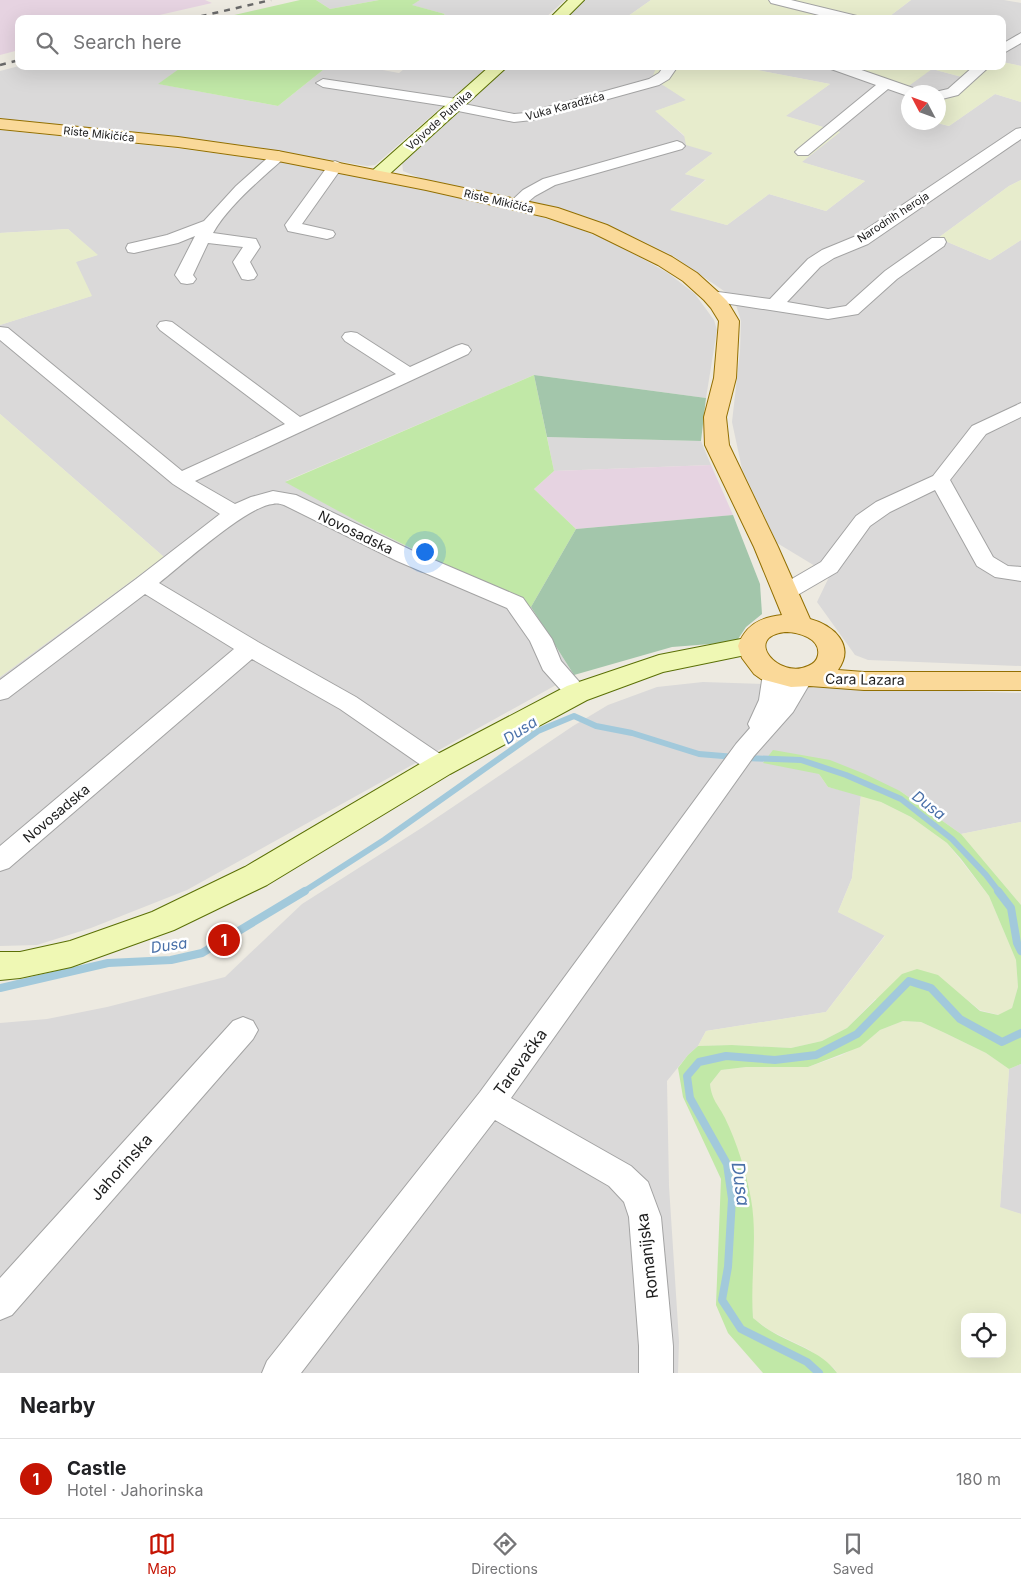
<!DOCTYPE html>
<html lang="en">
<head>
<meta charset="utf-8">
<style>
	:root { --surface:#fff; --page:#f6f6f6; --text:#202124; --muted:#757577; --line:#e0e0e0; --accent:#c51403 }
	body { margin:0; font-family:Inter,sans-serif; background:var(--page); color:var(--text) }
	.controls { position:absolute; right:15px; bottom:15px; display:grid; overflow:hidden; border-radius:10px; box-shadow:0 5px 20px #0002 }
	.controls button { width:45px; height:45px; display:grid; place-items:center; padding:0; border:0; border-bottom:1px solid var(--line); background:var(--surface); color:var(--text); font:25px sans-serif }
	.compass { position:absolute; left:901px; top:85px; width:45px; height:45px; border-radius:50%; background:var(--surface); box-shadow:0 5px 20px #0002; rotate:311deg }
	.you { position:absolute; left:424px; top:551px; width:18px; height:18px; margin:-12px; border:4px solid #fff; border-radius:50%; background:#1a73e8; box-shadow:0 0 0 8px #1a73e833 }
	.badge { display:grid; place-items:center; width:32px; height:32px; border-radius:50%; background:var(--accent); color:#fff; font-size:16px; font-weight:700 }
	.pin { position:absolute; translate:-50% -50%; border:2px solid #fff; box-shadow:0 1px 5px #0006 }
	.list { margin:0; padding:0; list-style:none }
	h2 { display:flex; justify-content:space-between; align-items:center; height:65px; margin:0; padding:0 20px; font-size:21px }
	h2 small { font-size:16px; font-weight:400; color:var(--muted) }
	.list li { display:grid; grid-template-columns:32px 1fr auto; gap:15px; align-items:center; box-sizing:border-box; height:80px; padding:0 20px; border-top:1px solid var(--line) }
	.list b { display:block; font-size:19px; white-space:nowrap }
	.list p { margin:0; font-size:16px; white-space:nowrap; color:var(--muted) }
	.list em { font-size:16px; font-style:normal; color:var(--muted) }
	.icon { flex:none; width:28px; height:28px; fill:none; stroke:currentColor; stroke-width:2; stroke-linecap:round; stroke-linejoin:round }
	.map { position:relative; flex:none; width:1021px; height:1373px; overflow:hidden }
	.search { position:absolute; background:var(--surface); box-shadow:0 5px 20px #0002; left:15px; right:15px; top:15px; height:55px; display:flex; align-items:center; gap:12px; box-sizing:border-box; padding:0 18px; border-radius:10px; color:var(--muted); font-size:19px }
	.sheet { height:145px; background:var(--surface) }
	nav { display:flex; justify-content:space-around; align-items:center; box-sizing:border-box; height:70px; border-top:1px solid var(--line); background:var(--surface); font-size:14px; color:var(--muted) }
	nav a { display:grid; justify-items:center; gap:2px }
	nav .on { color:var(--accent) }
	.map>svg:first-child { display:block }
</style>
</head>
<body>
<div class="map">
<svg width="1021" height="1373" viewBox="0 0 1021 1373">
	<rect width="100%" height="100%" fill="#edeae1"/>
	<path fill="#dad9d9" d="M316,0h63l-49,9z
		M420,0h145l-21,19h-105l6,-5 -34,-9z
		M584,0h67l-27,19h-62z
		M911,0h93l17,3v63l-19,-4v-43h-116z
		M19,66h164l-24,18 119,22 50,-40h33l38,7 9,-7h81l-114,99 -8,1 -91,-15 -276,-32v-48z
		M508,66l148,2 -3,10 34,22 -31,11 28,25 29,17 -28,21 21,5 -35,30 56,16 42,-31 57,17 39,-30 -64,-19 39,-30 -55,-16 45,-32 -94,-18h113l83,3 30,8 -23,18 -1,-3h-30v30l29,1 12,3 46,-32 26,8v78l-12,6 -71,52 52,22 31,-20v426l-153,-6 -13,-5 -38,-53 13,-27 -53,-32 -35,-74 -10,-47 8,-71 1,-30 -5,-16 -12,-14 -51,-35 -39,-19 -35,-14 -48,-16 -131,-29 -17,-7 -1,-9z
		M0,130l175,18 116,15 145,29 105,25 36,11 41,17 50,28 27,21 19,26 3,10 -11,68 -172,-23 -248,106 78,44 167,82 43,68 -387,215 -96,38 -54,17 -37,1v-269l164,-120 -164,-143v-89l91,-29 -16,-34 22,-7 -29,-26 -68,4z
		M547,437l154,4 10,24 -157,6z
		M703,682l318,11v129l-60,12 -61,-43 -136,-28 55,11 9,13 33,8 -9,83 -14,34 47,23 -59,77 -120,19 -8,15 -10,9 -21,26 2,105 10,155 -1,32h-678v-350l47,-4 60,-12 118,-30 77,-73 121,-77 150,-101 35,-21 49,-18z
		M1021,1064v150l-21,-6 9,-139z"/>
	<path fill="#e6d3e1" d="M0,0h205l7,3 -70,16h-123v31l-19,5z
		M711,465l22,50 -157,14 -42,-40 20,-18z"/>
	<path fill="#e7eccc" fill-rule="evenodd" d="M651,0h260l-25,19h-30l-18,-5 -6,5h-208z
		M1002,62l19,4v36l-26,-8 -46,32 -12,-3 2,-28 23,-18 -30,-8 -26,19 -57,-22h153z
		M652,66h56l15,4 5,-4h8l94,18 -44,32 54,16 -38,30 63,19 -39,30 -57,-17 -42,31 -57,-15 36,-30 -21,-6 28,-21 -27,-8 -2,-10 -29,-24 31,-11 -34,-22 4,-10z
		M1021,180v60l-31,20 -52,-22 71,-52z
		M68,229l30,26 -22,7 16,34 -92,29v-92z
		M0,414l164,143 -164,120z
		M861,795l20,7 30,15 36,26 42,53 27,64 2,27 -6,21 -13,7 -19,-5 -19,-15 -86,4 -28,29 -25,13 -31,7 -59,-3 -34,1 8,-15 120,-19 59,-76 -47,-24 14,-34z
		M1021,822v83l-60,-71z
		M903,1021l18,1 24,11 41,20 23,16 -9,138 21,7v159h-184l-3,-5 -26,-19 -39,-19 -16,-12 -2,-26 3,-43 -30,-131 -12,-20 -2,-14 11,-14 25,-3h62l32,-11 23,-12 17,-14zM965,1317h37v37h-37z"/>
	<path fill="#c1e8a7" d="M300,0h16l14,9 49,-9h41l-8,5 33,9 -6,5h-222z
		M183,66h145l-50,40 -120,-22z
		M534,375l20,96 -20,18 42,40 -45,78 -167,-82 -79,-43z
		M773,750l57,10 35,14 35,17 61,43 60,71v159l-12,5 -23,-16 -41,-20 -24,-11 -18,-1 -23,9 -20,17 -52,20h-62l-25,3 -11,14c2,17 8,20 15,34 12,25 21,53 26,81 7,39 -1,79 2,119 5,4 11,9 16,12 22,14 53,21 68,43h-74l-35,-40 -12,-28 5,-126 -38,-82 -5,-29 10,-13 10,-9 34,-1 59,3 31,-7 25,-13 55,-54 15,-5 21,6 42,36 18,4 14,-7 6,-21 -2,-27 -27,-64 -28,-37 -14,-16 -36,-26 -30,-15 -53,-15 -9,-13 -56,-11z"/>
	<path fill="#a3c6ab" d="M534,375l172,23 -5,43 -154,-4z
		M733,515l27,69 2,30 -16,13 -10,15 -64,5 -98,28 -43,-68 45,-78z"/>
	<g fill="none" stroke-linecap="round" stroke-linejoin="round">
		<path stroke="#a2c9db" stroke-width="6" d="M745,758l56,2 45,15 55,24 51,40 34,36 13,17
			M303,892l81,-52 154,-109 36,-15 22,10 36,7 67,21 36,3"/>
		<path stroke="#a2c9db" stroke-width="8" d="M998,891l13,17 6,35 4,8
			M0,988l108,-25 63,-3 31,-7 103,-62
			M819,1373l-12,-11 -66,-33 -19,-29 6,-33 4,-68 -5,-35 -37,-66 -3,-22 12,-14 27,-6 49,4 41,-5 41,-21 52,-53 22,7 29,31 42,23 19,-9"/>
		<defs>
			<path id="street" d="M769,0h22l66,16 1,3h-23l-64,-16z
				M1021,33v10l-19,11v-10z
				M664,66h14l-9,13 -10,6 -127,35 -18,2 -61,-12 -5,-1 -2,-3 -123,-19 -7,-4 7,-4 134,20 5,1 2,4 50,10 12,-1 123,-34 10,-6z
				M829,66h21l66,23 2,3h-10v4l-20,-7 -80,66h-10l-3,-3 3,-3 78,-64 -45,-16z
				M974,66h16l-32,29 -20,5v-8h-3l13,-3z
				M1021,128v11l-153,105 -34,14 -14,9 -33,35 41,7 18,-3 39,-35 47,-33h12l2,4 -2,4 -47,33 -39,35 -30,5 -117,-18 -6,-1 -3,-4 3,-4 6,-1 59,8 38,-40 14,-9 34,-14 160,-107z
				M677,141l5,2 3,3 -3,3 -127,36 -20,11 -13,11h-12l-2,-3 15,-14 20,-11z
				M278,151l5,2 3,3 -3,3c-23,21 -55,47 -70,74l43,6 4,8 -10,15 7,13 -3,4 -6,1 -6,-1 -9,-17 10,-15 -35,-4 -15,32 3,4 -3,4 -6,1 -6,-1 -6,-8 20,-39 -17,7 -44,10 -6,-1 -2,-4 2,-4 39,-9 37,-14 32,-35 37,-33z
				M335,161l5,2 3,3 -41,58 31,7 2,3 -2,3 -6,2 -39,-8 -3,-6 45,-62z
				M166,321l6,1 128,95 96,-43 -51,-33 -3,-4 3,-4 6,-1 6,1 53,34 46,-21 6,-2 6,2 3,4 -3,4 -273,127 40,23 16,-7 22,-6 23,4 117,56 110,47 29,41 9,22 28,32 -4,6 -8,2 -8,-2 -26,-29 -13,-29 -23,-33 -110,-47 -113,-56c-3,-1 -8,-2 -11,-1 -26,2 -91,61 -114,79l99,59 98,55 93,63 4,6 -4,6 -9,3 -9,-3 -91,-63 -88,-50 -243,209 -9,3v-25l234,-197 -89,-55 -137,104 -8,2v-20l136,-101 84,-65 -47,-30 -173,-144v-13l8,1 174,143 103,-47 -125,-94 -3,-4 3,-4z
				M1021,403v14l-35,17 -36,46 43,77 15,9 13,1v14l-26,-4 -18,-11 -42,-76 -45,22 -20,14 -33,46 -43,25 -8,2 -8,-2 -3,-5 3,-5 43,-25 35,-46 20,-14 57,-26 39,-50z
				M775,666l8,2 4,6 -2,10 8,-12 8,-2 8,2 4,6 -20,34 -39,44 -243,342 120,68 17,16 13,35 12,129v27h-34v-27l-10,-129 -5,-15 -15,-16 -114,-66 -194,253h-39l5,-12 213,-269 256,-348 14,-16 -2,-4 11,-24 4,-26 4,-6z
				M243,1017l10,4 5,9 -5,9 -241,276 -12,5v-42l233,-257z"/>
			<path id="secondary" d="M568,0h16l-19,19h-16z
				M490,66h18l-124,113 -6,1 -6,-1 -3,-4 3,-4z
				M751,637l9,3 4,6 -4,6 -97,20 -76,28 -137,74 -183,111 -93,45 -103,37 -51,11 -20,2v-28h20l50,-11 82,-29 93,-45 185,-109 137,-72 92,-31z"/>
			<path id="primary" d="M0,119l178,18 100,14 148,29 132,28 49,17 65,32 25,16 21,19 9,9 12,20 -3,57 -10,39 3,28 49,102 32,72c23,6 46,26 28,51l26,2h157v18h-157l-54,-4 -19,1 -30,-8 -7,-5 -12,-16 -4,-12c7,-21 23,-29 44,-31l-28,-68 -49,-102 -1,-28 10,-39 5,-57 -8,-13 -7,-8 -21,-19 -25,-16 -65,-32 -47,-16 -120,-27 -148,-29 -100,-14 -178,-18zM785,632c13,0 36,6 33,23 -1,6 -5,9 -10,11 -29,14 -66,-29 -23,-34z"/>
		</defs>
		<use href="#street" stroke="#a3a3a3" stroke-width="2"/>
		<use href="#secondary" stroke="#5b7006" stroke-width="2"/>
		<use href="#primary" stroke="#926f02" stroke-width="2"/>
		<use href="#street" fill="#fff" fill-rule="evenodd"/>
		<use href="#secondary" fill="#eff8b4" fill-rule="evenodd"/>
		<use href="#primary" fill="#fad999" fill-rule="evenodd"/>
		<path stroke="#6a6a6a" stroke-width="2.5" stroke-dasharray="6 6" stroke-linecap="butt" d="M189,19l82,-19
			M0,65l19,-5"/>
	</g>
	<g text-anchor="middle" dominant-baseline="central" stroke-width="5" stroke-linejoin="round" paint-order="stroke">
		<g font-size="11" fill="#1c1c1c" stroke="#fff">
			<text transform="translate(565 106) rotate(-15)">Vuka Karadžića</text>
			<text transform="translate(439 120) rotate(-42)">Vojvode Putnika</text>
			<text transform="translate(99 134) rotate(6)">Riste Mikičića</text>
			<text transform="translate(499 201) rotate(13)">Riste Mikičića</text>
			<text transform="translate(893 217) rotate(-33)">Narodnih heroja</text>
		</g>
		<g font-size="14" fill="#1c1c1c" stroke="#fff">
			<text transform="translate(356 532) rotate(26)">Novosadska</text>
			<text transform="translate(865 679) rotate(1)">Cara Lazara</text>
			<text transform="translate(56 813) rotate(-40)">Novosadska</text>
		</g>
		<g font-size="15" font-style="italic" fill="#4a71a9" stroke="#fff">
			<text transform="translate(520 730) rotate(-33)">Dusa</text>
			<text transform="translate(929 805) rotate(37)">Dusa</text>
			<text transform="translate(169 945) rotate(-8)">Dusa</text>
		</g>
		<g font-size="16" fill="#1c1c1c" stroke="#fff">
			<text transform="translate(520 1062) rotate(-54)">Tarevačka</text>
			<text transform="translate(121 1167) rotate(-48)">Jahorinska</text>
			<text transform="translate(647 1256) rotate(-97)">Romanijska</text>
		</g>
		<g font-size="18" font-style="italic" fill="#4a71a9" stroke="#fff">
			<text transform="translate(741 1184) rotate(82)">Dusa</text>
		</g>
	</g>
</svg>
<div class="controls">
<button><svg class="icon" aria-label="locate" viewBox="0 0 24 24"><circle cx="12" cy="12" r="6"/><path d="M12 2v4M12 18v4M2 12h4M18 12h4"/></svg></button>
</div>
<svg class="compass" viewBox="-18 -18 36 36"><path d="M0-13l5 13h-10z" fill="#e53935"/><path d="M0 13l5-13h-10z" fill="#757577"/></svg>
<div class="you"></div>
<div class="pin badge" style="left:224px;top:940px">1</div>
<div class="search"><svg class="icon" aria-label="search" viewBox="0 0 24 24"><circle cx="10" cy="10" r="6"/><path d="M15 15l6 6"/></svg>Search here</div>
</div>
<section class="sheet">
<h2>Nearby<small></small></h2>
<ul class="list">
<li><span class="badge">1</span><div><b>Castle</b><p>Hotel · Jahorinska</p></div><em>180 m</em></li>
</ul>
</section>
<nav>
<a class="on"><svg class="icon" aria-label="map" viewBox="0 0 24 24"><path d="M3 6l6-2 6 2 6-2v14l-6 2-6-2-6 2zM9 4v14M15 6v14"/></svg>Map</a>
<a><svg class="icon" aria-label="directions" viewBox="0 0 24 24"><path d="M12 3l9 9-9 9-9-9zM9 14v-3h6M13 9l2 2-2 2"/></svg>Directions</a>
<a><svg class="icon" aria-label="saved" viewBox="0 0 24 24"><path d="M7 4h10v16l-5-4-5 4z"/></svg>Saved</a>
</nav>
</body>
</html>
